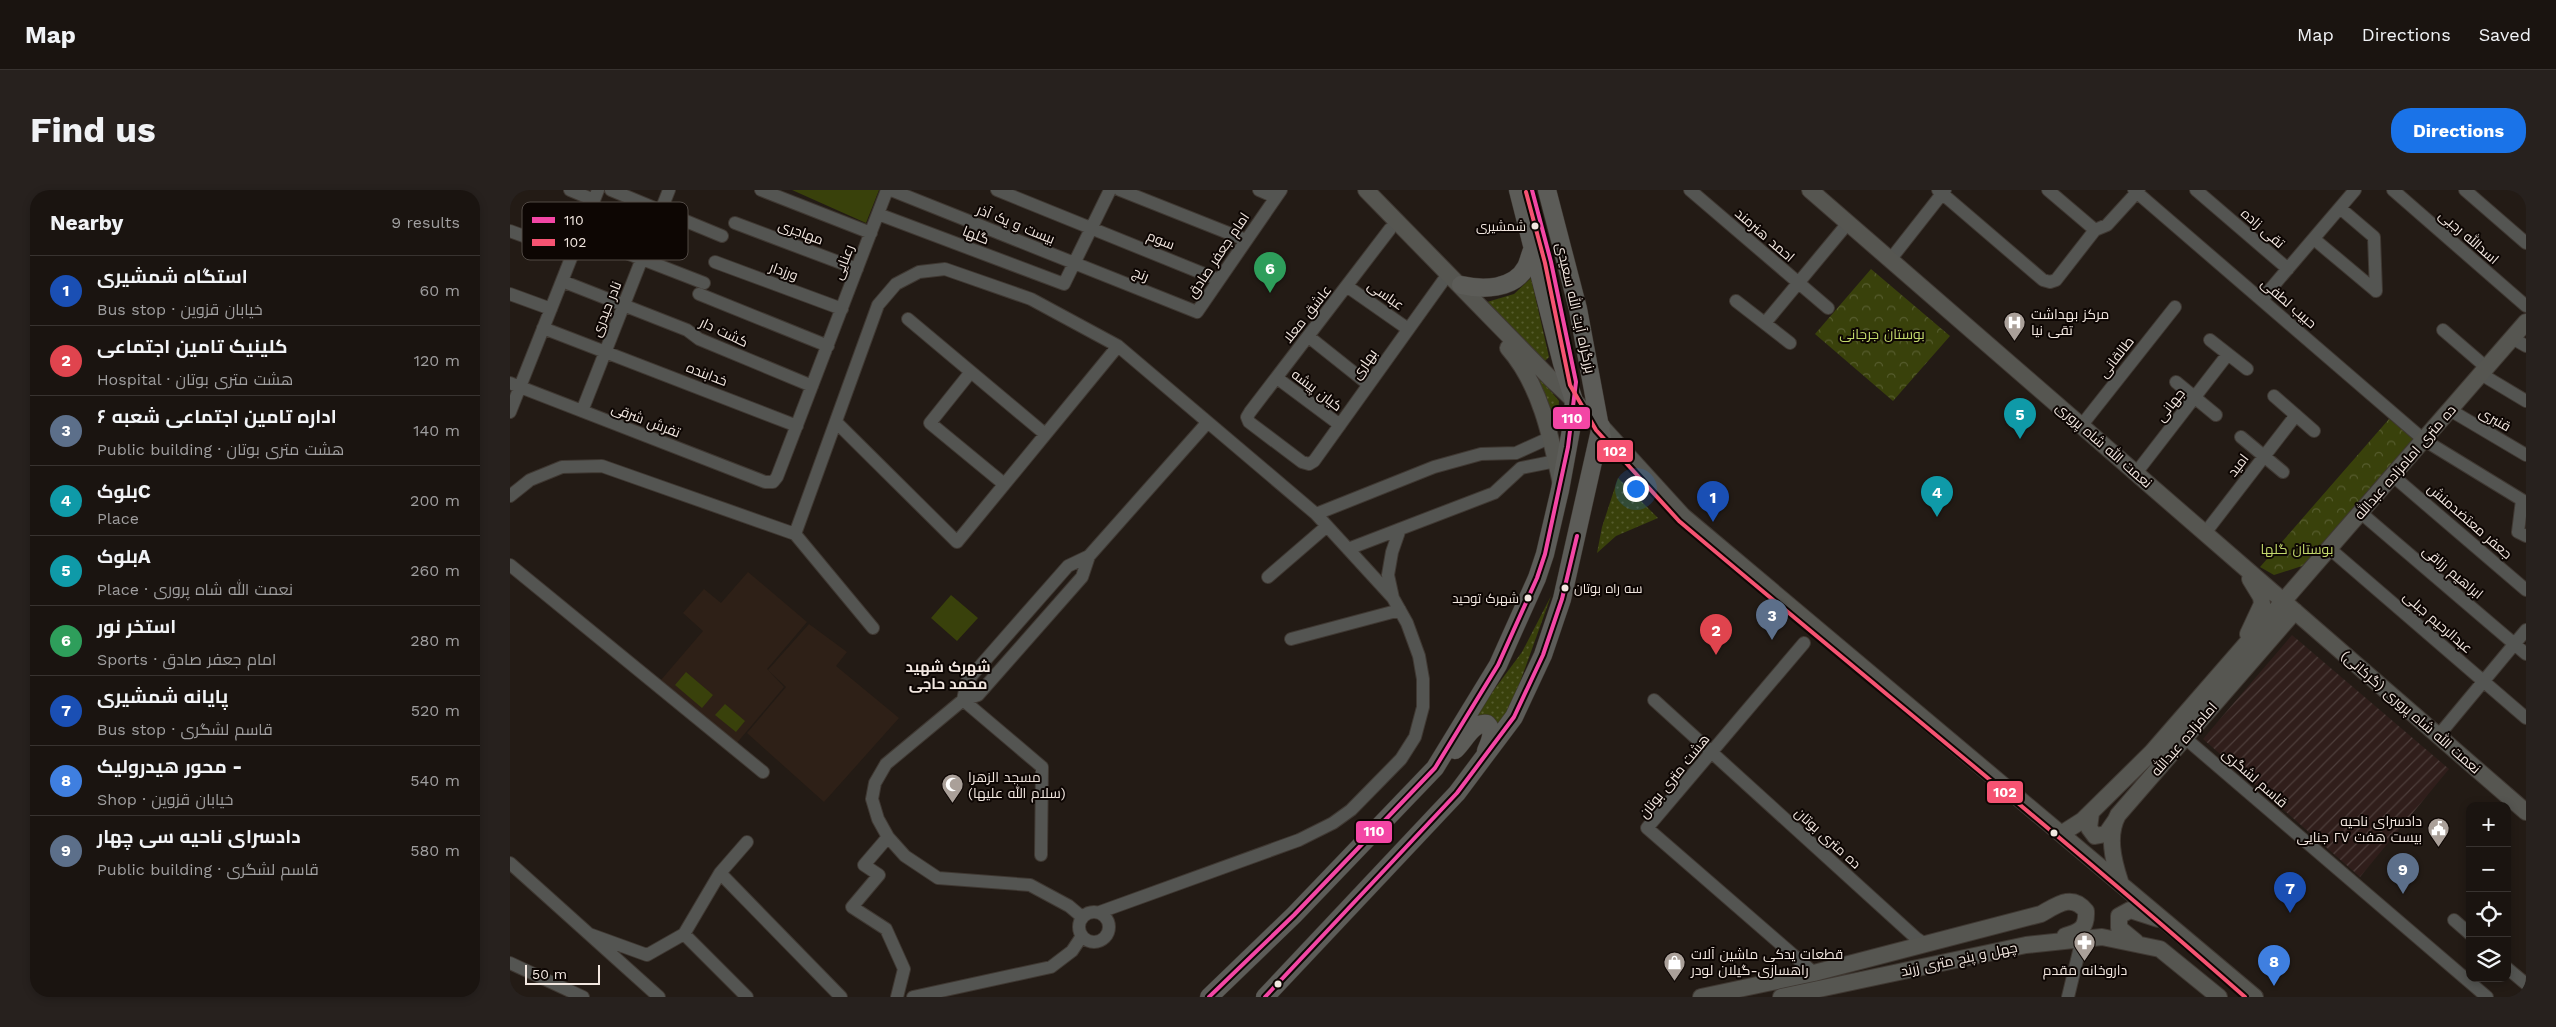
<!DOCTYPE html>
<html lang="en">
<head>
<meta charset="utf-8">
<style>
	:root { --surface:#1a1410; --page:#27211e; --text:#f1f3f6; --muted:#9f9e9f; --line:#383330; --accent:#1a73e8 }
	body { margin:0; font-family:"Work Sans",Cairo,sans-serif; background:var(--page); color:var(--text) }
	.controls { position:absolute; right:15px; bottom:15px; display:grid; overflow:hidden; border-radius:10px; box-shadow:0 2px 8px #0003 }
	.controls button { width:45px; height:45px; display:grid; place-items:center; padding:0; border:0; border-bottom:1px solid var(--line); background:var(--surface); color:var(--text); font:25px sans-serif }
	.scale { position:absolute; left:15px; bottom:12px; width:75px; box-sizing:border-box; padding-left:5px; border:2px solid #f2e7e0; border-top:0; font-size:14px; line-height:18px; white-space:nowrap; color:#f2e7e0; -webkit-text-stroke:4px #0d0603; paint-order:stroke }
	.you { position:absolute; left:1125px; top:298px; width:18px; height:18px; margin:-12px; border:4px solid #fff; border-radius:50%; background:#1a73e8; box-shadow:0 0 0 8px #1a73e833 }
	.badge { display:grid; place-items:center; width:32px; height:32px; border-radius:50%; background:var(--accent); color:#fff; font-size:16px; font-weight:700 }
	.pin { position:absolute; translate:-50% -41px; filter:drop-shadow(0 1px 2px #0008) }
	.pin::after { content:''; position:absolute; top:26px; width:18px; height:15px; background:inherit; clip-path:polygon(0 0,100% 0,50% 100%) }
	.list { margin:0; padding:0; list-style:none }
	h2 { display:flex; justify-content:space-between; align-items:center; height:65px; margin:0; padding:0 20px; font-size:21px }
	h2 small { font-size:16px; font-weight:400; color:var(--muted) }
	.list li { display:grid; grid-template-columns:32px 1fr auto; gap:15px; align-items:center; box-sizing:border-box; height:70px; padding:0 20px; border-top:1px solid var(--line) }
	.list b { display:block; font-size:19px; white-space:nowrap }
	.list p { margin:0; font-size:16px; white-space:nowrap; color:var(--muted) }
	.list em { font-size:16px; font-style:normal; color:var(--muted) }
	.icon { flex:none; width:28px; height:28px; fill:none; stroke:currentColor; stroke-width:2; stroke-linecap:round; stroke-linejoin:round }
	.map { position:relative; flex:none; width:2016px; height:807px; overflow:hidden; border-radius:20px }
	header { display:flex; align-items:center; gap:30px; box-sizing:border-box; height:70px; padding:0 25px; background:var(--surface); border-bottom:1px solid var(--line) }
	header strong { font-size:24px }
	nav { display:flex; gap:28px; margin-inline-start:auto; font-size:18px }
	.intro { display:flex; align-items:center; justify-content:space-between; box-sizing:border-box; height:120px; padding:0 30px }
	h1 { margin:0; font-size:35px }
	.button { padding:12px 22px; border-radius:20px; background:var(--accent); color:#fff; font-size:18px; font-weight:700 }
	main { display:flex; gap:30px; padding:0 30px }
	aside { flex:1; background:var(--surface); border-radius:20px; box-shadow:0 2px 8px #0003 }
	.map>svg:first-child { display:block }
</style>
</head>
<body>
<header>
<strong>Map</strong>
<nav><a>Map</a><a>Directions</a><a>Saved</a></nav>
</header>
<div class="intro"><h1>Find us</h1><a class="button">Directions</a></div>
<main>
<aside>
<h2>Nearby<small>9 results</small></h2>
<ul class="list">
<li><span class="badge" style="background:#1a4fb4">1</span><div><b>استگاه شمشیری</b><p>Bus stop · خیابان قزوین</p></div><em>60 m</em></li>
<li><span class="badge" style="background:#e0444e">2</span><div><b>کلینیک تامین اجتماعی</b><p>Hospital · هشت متری بوتان</p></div><em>120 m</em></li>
<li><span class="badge" style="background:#5c6f8a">3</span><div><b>اداره تامین اجتماعی شعبه ۶</b><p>Public building · هشت متری بوتان</p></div><em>140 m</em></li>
<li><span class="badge" style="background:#0f9aa8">4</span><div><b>بلوکC</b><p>Place</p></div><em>200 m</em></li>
<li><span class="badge" style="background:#0f9aa8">5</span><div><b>بلوکA</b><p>Place · نعمت الله شاه پروری</p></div><em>260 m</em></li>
<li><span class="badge" style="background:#2e9e5b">6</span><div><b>استخر نور</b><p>Sports · امام جعفر صادق</p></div><em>280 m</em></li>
<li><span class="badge" style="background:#1a4fb4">7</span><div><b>پایانه شمشیری</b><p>Bus stop · قاسم لشگری</p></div><em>520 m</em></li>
<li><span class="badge" style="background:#3f7fe0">8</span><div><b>محور هیدرولیک -</b><p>Shop · خیابان قزوین</p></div><em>540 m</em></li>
<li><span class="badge" style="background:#5c6f8a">9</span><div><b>دادسرای ناحیه سی چهار</b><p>Public building · قاسم لشگری</p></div><em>580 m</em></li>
</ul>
</aside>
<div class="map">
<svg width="2016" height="807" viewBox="0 0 2016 807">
	<defs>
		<pattern id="industrial-furrows" width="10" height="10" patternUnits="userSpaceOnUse" patternTransform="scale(1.25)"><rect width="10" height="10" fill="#301e1b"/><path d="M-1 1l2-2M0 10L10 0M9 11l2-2" fill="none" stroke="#4e3f3c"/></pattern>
		<pattern id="grass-dots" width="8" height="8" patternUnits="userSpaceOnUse" patternTransform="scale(1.25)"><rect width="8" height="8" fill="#39410b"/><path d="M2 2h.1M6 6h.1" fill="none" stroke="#565c2e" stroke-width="1.8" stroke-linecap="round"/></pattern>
		<pattern id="park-crowns" width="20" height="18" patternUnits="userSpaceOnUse" patternTransform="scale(1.25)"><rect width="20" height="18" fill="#39410b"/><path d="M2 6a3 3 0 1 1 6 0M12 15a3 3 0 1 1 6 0" fill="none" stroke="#565c2e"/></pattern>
	</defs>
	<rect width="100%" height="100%" fill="#231b15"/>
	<path fill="url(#industrial-furrows)" d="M1782,445l157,134 -89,108 -157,-138z"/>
	<path fill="#2e2017" d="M238,382l59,50 -40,47 17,18 -48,57 -75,-64 42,-49 -20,-18 21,-24 17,14z
		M299,434l38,28 -11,14 63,52 -75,84 -77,-69 39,-46 -18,-17z"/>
	<path fill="url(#grass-dots)" d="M1021,88l18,79 -4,4 -58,-59 27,-8z
		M1012,167l37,44 -3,38z
		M1108,288l40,40 -42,18 -19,17 5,-26z
		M1041,406l-37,103 -16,31c-2,-17 -10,-17 -25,-12l49,-66z"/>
	<path fill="url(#park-crowns)" d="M1361,79l79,67 -57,65 -78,-67z
		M1879,229l25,19 -109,127 -31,10 -14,-8z"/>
	<path fill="#39410b" d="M282,0h87l-13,33z
		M441,405l27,23 -21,23 -26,-23z
		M176,482l27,23 -11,13 -27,-23z
		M215,514l20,17 -9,11 -21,-17z"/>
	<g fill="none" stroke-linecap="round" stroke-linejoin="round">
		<defs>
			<path id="minor" d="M60,0l24,10
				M101,0l111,46
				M251,0l110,43
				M381,0l306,122 84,-122
				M487,0l222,90
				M610,0l126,50
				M749,0l16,7
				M1180,0l138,118
				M1428,0l105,90 7,2 6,-2 39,-50 12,-5 32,-35
				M1538,0l47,40
				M1624,0l290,250 98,60 -4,32 8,4
				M1686,0l92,79
				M1883,0l133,116
				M1955,0l61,53
				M1830,18l34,29 2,54
				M368,24l186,70 46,-94
				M225,33l122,46
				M880,39l-140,183 -3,5 2,5 53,40 7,2 5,-3 129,-180
				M0,41l63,23
				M70,45l124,48
				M1804,49l62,52
				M1380,70l55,-70
				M205,72l127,47
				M52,91l125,49 12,9 113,47
				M838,97l60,42
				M0,104l41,15
				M189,104l129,52
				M1752,109l93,-109
				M1226,111l54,42
				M398,129l137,115
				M1255,133l83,-100
				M33,138l254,98
				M1933,140l44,38
				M799,147l59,47
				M2002,148l14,8
				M1700,150l37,29
				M460,183l-40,50 74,61
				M1971,184l45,27
				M767,188l63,47
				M1666,192l40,33
				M0,193l255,99h8l4,-5 110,-287
				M1764,206l40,35
				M1940,220l76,45
				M72,221l87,-221
				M0,222l88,-222
				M326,232l121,120 161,-196
				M1571,236l94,-119
				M1731,247l42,35
				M1626,283l92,-119
				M1883,286l133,114
				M0,306l20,-16 32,-13 40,-1 193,68 78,94
				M1851,323l165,141
				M806,324l118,-47 47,-13 35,-1 33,-15
				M1695,343l91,-118
				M285,344l83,-229 18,-21 23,-12 26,-3 86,30 87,47 198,168 77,84
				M838,359l146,-56 27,-25 35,-7
				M1820,359l196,169
				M0,375l253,207
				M758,387l59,-51
				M781,449l109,-29
				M1294,453l-157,185 167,145
				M453,510l4,-19 101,-115 21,-10
				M453,510l79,67 -1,88
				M1144,510l262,238 9,6
				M1928,546l88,-106
				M1675,548l302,259
				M378,647l-24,28 15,10 -27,32 34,22 18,40 -7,28
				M0,673l149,134
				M210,683l121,124
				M569 737a15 15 0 1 1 30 0a15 15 0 1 1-30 0Z
				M590,722l199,-72 34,-17 18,-13 50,-51 14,-22 8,-30v-28l-4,-23 -12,-33 -14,-25 -5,-23 4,-23 8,-23
				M572,727l-13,-11 -39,-21 -92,-7 -33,-22 -17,-19 -10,-18 -6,-20 3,-16 11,-19 77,-64 15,-5 104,-118 7,-21 118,-133
				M1944,730l16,14
				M79,744l58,21 37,-21 36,-61 27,-31
				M174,744l63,63
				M0,773l73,34
				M1997,778l19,16
				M403,807l138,-30 21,-16 10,-15
				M1558,807l14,-58"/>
			<path id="major" d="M856,0l185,189 50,47 82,90 572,481
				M1300,0l716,622
				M998,158c32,36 43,89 53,136
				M1738,444l14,-30 -1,-7 -11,-18
				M1581,623l-2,15 6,8 11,-2 9,-13
				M1551,644l22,-14 69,-68 374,-430
				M1610,691c-7,-21 -13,-46 -2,-66l177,-204
				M1626,752l-17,-14v-12l11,-6 28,9
				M1191,807l113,-24 227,-59c16,-9 31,-21 45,-3 1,17 -6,21 -21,25
				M1271,807l245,-52 76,-8 58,12 59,48"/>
			<path id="highway" d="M1037,0l31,119 24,129
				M951,95c21,5 53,5 65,-18 3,-6 4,-13 7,-19
				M945,560c10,-9 17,-28 32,-26 8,8 3,17 -1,27
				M699,807l85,-82 141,-147 63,-103 39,-87 8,-24 15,-64 11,-60 3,-29 -12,-38 -44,-173
				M755,807l192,-204 57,-76 29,-62 19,-56 39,-173"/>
		</defs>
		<use href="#minor" stroke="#3f3832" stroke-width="14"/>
		<use href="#major" stroke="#3f3832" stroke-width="18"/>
		<use href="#highway" stroke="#3f3832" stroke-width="19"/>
		<use href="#minor" stroke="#545552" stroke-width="12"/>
		<use href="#major" stroke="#565651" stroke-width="16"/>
		<use href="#highway" stroke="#5c5c58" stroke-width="18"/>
		<defs>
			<path id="bus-1" d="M699,807l85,-82 141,-147 63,-103 39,-87 8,-24 23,-107 8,-65 -25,-120 -19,-72
				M755,807l192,-204 57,-76 29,-62 19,-56 15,-63"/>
			<path id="bus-2" d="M1016,2l19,71 25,122 26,45 83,91c188,159 381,313 566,476"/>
		</defs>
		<use href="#bus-1" stroke="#0d0603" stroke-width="8"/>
		<use href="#bus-2" stroke="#0d0603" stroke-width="8"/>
		<use href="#bus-1" stroke="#f346a5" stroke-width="4"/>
		<use href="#bus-2" stroke="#f65372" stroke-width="4"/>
	</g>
	<defs>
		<symbol id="hospital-pin" viewBox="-11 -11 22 30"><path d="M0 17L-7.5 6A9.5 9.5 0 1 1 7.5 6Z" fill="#aaa099" stroke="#0d0603"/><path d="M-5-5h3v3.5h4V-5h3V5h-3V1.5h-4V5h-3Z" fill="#fff"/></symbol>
		<symbol id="mosque-pin" viewBox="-11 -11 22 30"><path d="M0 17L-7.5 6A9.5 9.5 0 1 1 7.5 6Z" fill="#aaa099" stroke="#0d0603"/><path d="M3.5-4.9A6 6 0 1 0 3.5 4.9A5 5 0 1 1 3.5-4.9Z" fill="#fff"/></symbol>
		<symbol id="civic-pin" viewBox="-11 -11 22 30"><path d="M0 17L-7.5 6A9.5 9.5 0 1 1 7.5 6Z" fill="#aaa099" stroke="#0d0603"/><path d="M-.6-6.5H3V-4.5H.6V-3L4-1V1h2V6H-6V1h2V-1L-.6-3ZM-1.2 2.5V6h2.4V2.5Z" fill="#fff"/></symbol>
		<symbol id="pharmacy-pin" viewBox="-11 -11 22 30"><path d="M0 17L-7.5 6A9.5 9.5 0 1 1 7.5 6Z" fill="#aaa099" stroke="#0d0603"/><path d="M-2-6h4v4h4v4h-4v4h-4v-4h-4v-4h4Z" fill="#fff"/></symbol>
		<symbol id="shop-pin" viewBox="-11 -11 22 30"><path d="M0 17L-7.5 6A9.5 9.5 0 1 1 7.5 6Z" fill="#aaa099" stroke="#0d0603"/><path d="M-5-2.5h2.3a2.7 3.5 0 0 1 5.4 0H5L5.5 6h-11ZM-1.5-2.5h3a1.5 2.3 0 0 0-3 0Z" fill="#fff"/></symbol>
	</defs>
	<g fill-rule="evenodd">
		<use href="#hospital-pin" x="1492" y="120" width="25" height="34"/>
		<use href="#mosque-pin" x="430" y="582" width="25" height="34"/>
		<use href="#civic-pin" x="1916" y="626" width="25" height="34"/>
		<use href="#pharmacy-pin" x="1562" y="740" width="25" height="34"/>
		<use href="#shop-pin" x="1152" y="760" width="25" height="34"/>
	</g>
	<g fill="#f2e7e0" stroke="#0d0603" stroke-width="2">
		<circle cx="1025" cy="36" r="4.5"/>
		<circle cx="1055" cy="398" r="4.5"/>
		<circle cx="1018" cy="408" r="4.5"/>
		<circle cx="1544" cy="643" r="4.5"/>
		<circle cx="768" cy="794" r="4.5"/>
	</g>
	<g text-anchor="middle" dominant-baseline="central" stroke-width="4" stroke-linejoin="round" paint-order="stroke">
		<g font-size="13" fill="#f2e7e0" stroke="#0d0603" text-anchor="end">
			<text x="1016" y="36">شمشیری</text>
			<text x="1064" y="398" text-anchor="start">سه راه بوتان</text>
			<text x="1009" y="408">شهرک توحید</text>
		</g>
		<g font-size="14" fill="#f2e7e0" stroke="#0d0603">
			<text transform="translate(506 34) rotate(22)">بیست و یک آذر</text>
			<text transform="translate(1753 38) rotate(41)">تقی زاده</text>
			<text transform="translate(291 42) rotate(20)">مهاجری</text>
			<text transform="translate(466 45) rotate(21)">گلها</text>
			<text transform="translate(1255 45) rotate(41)">احمد هنرمند</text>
			<text transform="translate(1959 47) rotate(41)">اسدالله رجبی</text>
			<text transform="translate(651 50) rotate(22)">سوم</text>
			<text transform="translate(708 65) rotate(-56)">امام جعفر صادق</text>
			<text transform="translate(333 72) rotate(-69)">رعنایی</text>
			<text transform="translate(274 81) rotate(20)">ورزدار</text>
			<text transform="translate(631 84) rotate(22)">رنج</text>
			<text transform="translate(876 105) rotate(35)">عباسی</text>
			<text transform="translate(1779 113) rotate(41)">حبیب لطفی</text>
			<text transform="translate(1066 118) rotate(77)">بزرگراه آیت الله سعیدی</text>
			<text transform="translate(96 119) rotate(-68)">نادر حیدری</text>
			<text transform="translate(797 124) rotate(-52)">عاشق معلا</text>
			<text transform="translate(214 142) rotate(25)">کشت دار</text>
			<text transform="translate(1606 167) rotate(-52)">طالقانی</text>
			<text transform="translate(854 174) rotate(-55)">بهاری</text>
			<text transform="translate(197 184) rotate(21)">خدابنده</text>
			<text transform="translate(807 200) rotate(37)">کیان پیشه</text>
			<text transform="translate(1660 215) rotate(-52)">جهانی</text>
			<text transform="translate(1985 229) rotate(30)">قنبری</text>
			<text transform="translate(136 230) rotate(21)">تفرش شرقی</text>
			<text transform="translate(1594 255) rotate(41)">نعمت الله شاه پروری</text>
			<text transform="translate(1895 272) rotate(-49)">ده متری امامزاده عبدالله</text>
			<text transform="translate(1728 275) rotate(-52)">امید</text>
			<text transform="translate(1960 331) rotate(41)">جعفر معتضدمنش</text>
			<text transform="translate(1943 382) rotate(40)">ابراهیم رزاقی</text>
			<text transform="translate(1928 432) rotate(41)">عبدالرحیم جبلی</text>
			<text transform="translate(1901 522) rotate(41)">نعمت الله شاه پروری (گرکانی)</text>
			<text transform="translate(1674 549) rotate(-49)">امامزاده عبدالله</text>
			<text transform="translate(1164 586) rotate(-51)">هشت متری بوتان</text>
			<text transform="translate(1745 588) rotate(41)">قاسم لشگری</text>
			<text transform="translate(1318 648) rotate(42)">ده متری بوتان</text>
			<text transform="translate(1449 769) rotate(-12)">چهل و پنج متری زرند</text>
		</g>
		<g font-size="14" fill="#f2e7e0" stroke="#0d0603" text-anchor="start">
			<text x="1521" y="124">مرکز بهداشت<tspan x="1521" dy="16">تقی نیا</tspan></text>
			<text x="458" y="587">مسجد الزهرا<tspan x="458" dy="16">(سلام الله علیها)</tspan></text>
			<text x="1912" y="631" text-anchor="end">دادسرای ناحیه<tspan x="1912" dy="16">بیست هفت ۲۷ جنایی</tspan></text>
			<text x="1181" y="764">قطعات یدکی ماشین آلات<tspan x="1181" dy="16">راهسازی-گیلان لودر</tspan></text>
			<text x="1575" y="780" text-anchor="middle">داروخانه مقدم</text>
		</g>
		<g font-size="14" fill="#c3d96c" stroke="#0d0603">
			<text x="1372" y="144">بوستان جرجانی</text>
			<text x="1787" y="359">بوستان گلها</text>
		</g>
		<g font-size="15" font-weight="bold" fill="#f2e7e0" stroke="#0d0603">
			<text x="438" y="477">شهرک شهید<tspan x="438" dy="17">محمد حاجی</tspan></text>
		</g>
	</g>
	<rect x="12" y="12" width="166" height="58" rx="8" fill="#0d0603" stroke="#524a45" stroke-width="1"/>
	<rect x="22" y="27" width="23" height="6" fill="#f346a5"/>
	<rect x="22" y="49" width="23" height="7" fill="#f65372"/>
	<g font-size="14" fill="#f2e7e0">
		<text x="54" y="35">110</text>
		<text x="54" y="57">102</text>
	</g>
	<g stroke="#0d0603" stroke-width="2">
		<rect x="1042" y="216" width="39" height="24" rx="5" fill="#f346a5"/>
		<rect x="1086" y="249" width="38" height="24" rx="5" fill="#f65372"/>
		<rect x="1476" y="590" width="38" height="24" rx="5" fill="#f65372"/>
		<rect x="845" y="630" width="38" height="24" rx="5" fill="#f346a5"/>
	</g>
	<g font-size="14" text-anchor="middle" font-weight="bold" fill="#fff">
		<text x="1062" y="233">110</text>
		<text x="1105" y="266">102</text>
		<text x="1495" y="607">102</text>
		<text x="864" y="646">110</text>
	</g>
</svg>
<div class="controls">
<button>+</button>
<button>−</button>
<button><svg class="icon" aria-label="locate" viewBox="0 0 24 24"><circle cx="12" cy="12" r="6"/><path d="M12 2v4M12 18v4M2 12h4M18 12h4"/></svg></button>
<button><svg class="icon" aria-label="layers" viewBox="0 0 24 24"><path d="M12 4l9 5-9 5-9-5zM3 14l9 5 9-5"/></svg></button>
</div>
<div class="scale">50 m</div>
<div class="you"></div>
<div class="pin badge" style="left:1203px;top:332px;background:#1a4fb4">1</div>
<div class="pin badge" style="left:1206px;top:465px;background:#e0444e">2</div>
<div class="pin badge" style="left:1262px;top:450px;background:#5c6f8a">3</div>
<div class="pin badge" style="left:1427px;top:327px;background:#0f9aa8">4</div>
<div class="pin badge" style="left:1510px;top:249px;background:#0f9aa8">5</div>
<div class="pin badge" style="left:760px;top:103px;background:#2e9e5b">6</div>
<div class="pin badge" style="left:1780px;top:723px;background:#1a4fb4">7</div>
<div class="pin badge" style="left:1764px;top:796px;background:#3f7fe0">8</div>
<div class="pin badge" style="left:1893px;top:704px;background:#5c6f8a">9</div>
</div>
</main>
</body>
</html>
